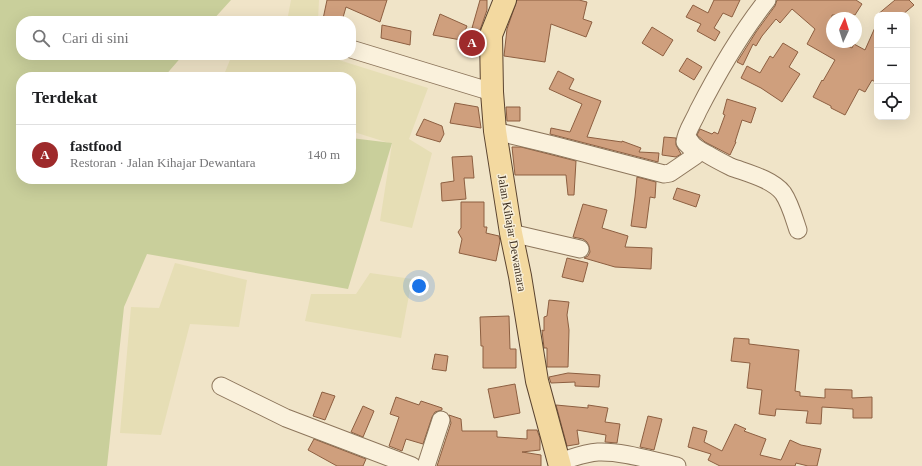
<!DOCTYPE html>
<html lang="id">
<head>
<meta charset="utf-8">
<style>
	:root { --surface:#fff; --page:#f6f6f6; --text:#202124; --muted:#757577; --line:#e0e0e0; --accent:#9e2a2b }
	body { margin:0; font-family:"Times New Roman",serif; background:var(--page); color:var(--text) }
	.controls { position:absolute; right:12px; top:12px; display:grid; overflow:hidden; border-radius:8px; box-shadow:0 4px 16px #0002 }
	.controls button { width:36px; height:36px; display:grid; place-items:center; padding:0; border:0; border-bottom:1px solid var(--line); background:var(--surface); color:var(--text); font:20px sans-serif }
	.compass { position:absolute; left:826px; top:12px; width:36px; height:36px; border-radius:50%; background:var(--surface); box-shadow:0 4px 16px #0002; rotate:4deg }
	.you { position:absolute; left:419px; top:286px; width:14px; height:14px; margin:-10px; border:3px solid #fff; border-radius:50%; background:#1a73e8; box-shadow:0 0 0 6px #1a73e833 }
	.badge { display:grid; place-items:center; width:26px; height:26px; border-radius:50%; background:var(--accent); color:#fff; font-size:13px; font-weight:700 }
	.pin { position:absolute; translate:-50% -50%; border:2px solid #fff; box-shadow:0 1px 4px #0006 }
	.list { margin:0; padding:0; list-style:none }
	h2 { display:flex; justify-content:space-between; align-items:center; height:52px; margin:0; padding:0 16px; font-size:17px }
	h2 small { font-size:13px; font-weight:400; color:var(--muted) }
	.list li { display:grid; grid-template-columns:26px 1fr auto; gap:12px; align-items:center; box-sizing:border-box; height:60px; padding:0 16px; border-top:1px solid var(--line) }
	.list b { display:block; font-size:15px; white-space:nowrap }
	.list p { margin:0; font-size:13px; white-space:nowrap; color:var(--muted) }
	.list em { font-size:13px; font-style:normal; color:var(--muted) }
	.icon { flex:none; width:22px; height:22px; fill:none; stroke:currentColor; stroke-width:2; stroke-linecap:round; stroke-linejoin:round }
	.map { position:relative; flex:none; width:922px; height:466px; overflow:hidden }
	.search { position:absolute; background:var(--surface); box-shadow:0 4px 16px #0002; left:16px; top:16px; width:340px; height:44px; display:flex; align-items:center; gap:10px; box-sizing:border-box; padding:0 14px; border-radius:16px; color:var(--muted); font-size:15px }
	.panel { position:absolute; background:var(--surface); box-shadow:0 4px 16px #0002; left:16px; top:72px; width:340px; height:112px; border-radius:16px }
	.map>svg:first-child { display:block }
</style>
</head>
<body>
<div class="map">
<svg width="922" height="466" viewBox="0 0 922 466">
	<rect width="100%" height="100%" fill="#f0e4c8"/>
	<path fill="#e6deb5" d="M291,0h28l-1,21h-31z
		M232,55h91l105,33 -19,51 23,14 -20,75 -32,-7 12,-77 -41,-13v-54h-128z
		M175,263l72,17 -8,47 -49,-3 -29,111 -41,-2 11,-126 28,1z
		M370,273l42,6 -11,59 -96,-17 6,-27h45z"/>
	<path fill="#c9cf9b" d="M0,0h231l-19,21h-191v34h162l-19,22h-143v102h330v-41l41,5 -44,146 -201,-35 -23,53 -17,159h-107z"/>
	<path fill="#cf9f7d" stroke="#8d5f41" d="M327,0h60l-7,22 -34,-15 -4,14 -19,-2z
		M480,0h7v10l-7,20 -8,-2z
		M517,0h62l8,2 -4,17 9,3 -6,15 -35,-13 -6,38 -41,-6 3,-27z
		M714,0h26l-8,17 -9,-4 -9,15 6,4 -5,9 -18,-10 4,-7 -15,-7 7,-12 15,8z
		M777,0h79l6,4 -7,11h-23v27h9l11,6 2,-4 11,6 12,-27v60l-5,-3 -7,12 -6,-3 -14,26 -14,-7v-2l-18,-9 9,-17 1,1 12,-21 -28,-16 8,-15 -23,-20 -12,14 -4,-4 -14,17 -6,10 -3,-2 -10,21 -6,-3 19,-30 19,-26z
		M895,0h14l5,5 -12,10h-25z
		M440,14l27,12 -6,14 -28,-5z
		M382,25l29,6 -1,14 -29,-7z
		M652,27l21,13 -10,16 -21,-13z
		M783,43l15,9 -9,15 11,7 -18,28 -21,-14 -20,-10 6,-12 13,7 10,-17 3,2z
		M687,58l15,9 -8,13 -15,-9z
		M558,71l16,8 -5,10 32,12 -14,36 35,5v-1l19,7 -2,4 20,1 -1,9 -108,-28 1,-6 19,4 12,-28 -33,-15z
		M727,99l29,9 -5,15 -9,-3 -7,22h1l-6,13 -25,-13 -8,-7 3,-6 12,5 2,-2 4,2 7,-19 -2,-1z
		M455,103l23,4 3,21 -31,-5z
		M506,107h14v14h-13z
		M424,119l18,7 2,8 -4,8 -24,-7z
		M664,137l12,1v7l5,9 -5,3 -14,-2z
		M512,147h9l55,14 -2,34h-6l-2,-20h-51z
		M472,156l2,22h-10l2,21 -24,2 -1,-18 13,-2 -2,-24z
		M637,177l19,5 -1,16 -5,-1 -4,31 -15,-2 4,-29z
		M677,188l23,7 -4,12 -23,-8z
		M461,202h23v25h3l-1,6 13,3 1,5 -4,20 -37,-8 3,-14 -4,-7 3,-4z
		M583,204l24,6 -5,18 26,8 -3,11 27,1 -1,21 -36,-2 -31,-9 4,-2 2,-4 -1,-6 -2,-4 -4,-3 -10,-2z
		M567,258l21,5 -5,19 -21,-5z
		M549,300l20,2 -2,13 2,15 -1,37h-21v-19h-3l-2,-18 2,1v-14l3,-1z
		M509,316l1,33h6v19h-33v-22h-2l-1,-29z
		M734,338l15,1v5l50,6 -4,41 5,1v4l25,2v-9l27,1v8l20,-1v21h-19v-9l-31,-2 -1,17 -15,-1 2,-12 -32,-2 -1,7 -16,-2 3,-24 -15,-2 3,-25 -19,-2z
		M435,354l13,2 -2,15 -14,-2z
		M568,373l32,2 -1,12 -24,-1v-4l-24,1 -2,-6z
		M515,384l5,29 -26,5 -6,-29z
		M322,392l13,4 -10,24 -12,-4z
		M396,397l23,8 2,-4 21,7v2l-7,2 -3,5 -9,27 -17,-5 -4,12 -13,-5 10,-29 -9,-3z
		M556,405l32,3v-3l20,3 -3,14 15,2 -3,19 -12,-1 1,-7 -29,-5 2,14 -12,2z
		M363,406l11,5 -11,26 -12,-5z
		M449,415l12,4 1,12h35v6l30,2v-9h10l3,8v12l-18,2 19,3v11h-104l14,-43z
		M648,416l14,3 -8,31 -14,-3z
		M735,424l11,5 -2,2 22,8 -6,16 21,5 9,-20 11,5 20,4 -4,17h-9l-12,-3 -1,3h-75l-12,-6 3,-6 -23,-7 5,-20 14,4 -3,11 18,9z
		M314,439l52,20 -3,7h-26l-29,-16z"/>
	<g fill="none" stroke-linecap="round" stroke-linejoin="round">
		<defs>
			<path id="minor" d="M351,49l141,43
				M495,131l58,14 111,29 6,-1 25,-17v-4l-10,-10c1,-11 9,-21 13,-31 20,-39 42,-77 69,-111
				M690,141c3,6 11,10 17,13 8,5 16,9 24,13 16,6 41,12 52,26 7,10 11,25 15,37
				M511,233l69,16
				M221,386l65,32 126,48
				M559,462c13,-4 25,-9 39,-10 25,-1 55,9 79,14
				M426,466l15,-46"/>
			<path id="major" d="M505,0l-14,35 1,57 3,39 16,102 9,43 17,105 23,85"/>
		</defs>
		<use href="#minor" stroke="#8d765c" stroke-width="19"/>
		<use href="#major" stroke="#5b4430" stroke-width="24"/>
		<use href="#minor" stroke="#faf1dc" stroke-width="17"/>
		<use href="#major" stroke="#f3d9a0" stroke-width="22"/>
	</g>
	<g text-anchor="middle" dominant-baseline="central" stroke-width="3" stroke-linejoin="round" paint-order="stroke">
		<g font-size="12" fill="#3d2e20" stroke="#f7eed8">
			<text transform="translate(512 233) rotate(80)">Jalan Kihajar Dewantara</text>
		</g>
	</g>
</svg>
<div class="controls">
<button>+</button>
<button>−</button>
<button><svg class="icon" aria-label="locate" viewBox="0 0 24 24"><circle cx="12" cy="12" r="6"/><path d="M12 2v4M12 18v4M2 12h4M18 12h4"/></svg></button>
</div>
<svg class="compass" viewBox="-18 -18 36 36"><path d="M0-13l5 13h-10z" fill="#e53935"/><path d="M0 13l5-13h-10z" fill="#757577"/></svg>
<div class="you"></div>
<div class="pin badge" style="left:472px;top:43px">A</div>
<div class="search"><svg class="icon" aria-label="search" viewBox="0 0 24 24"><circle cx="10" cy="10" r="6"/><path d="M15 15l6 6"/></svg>Cari di sini</div>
<section class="panel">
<h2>Terdekat<small></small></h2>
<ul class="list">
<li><span class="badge">A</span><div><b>fastfood</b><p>Restoran · Jalan Kihajar Dewantara</p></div><em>140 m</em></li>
</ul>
</section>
</div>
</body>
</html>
